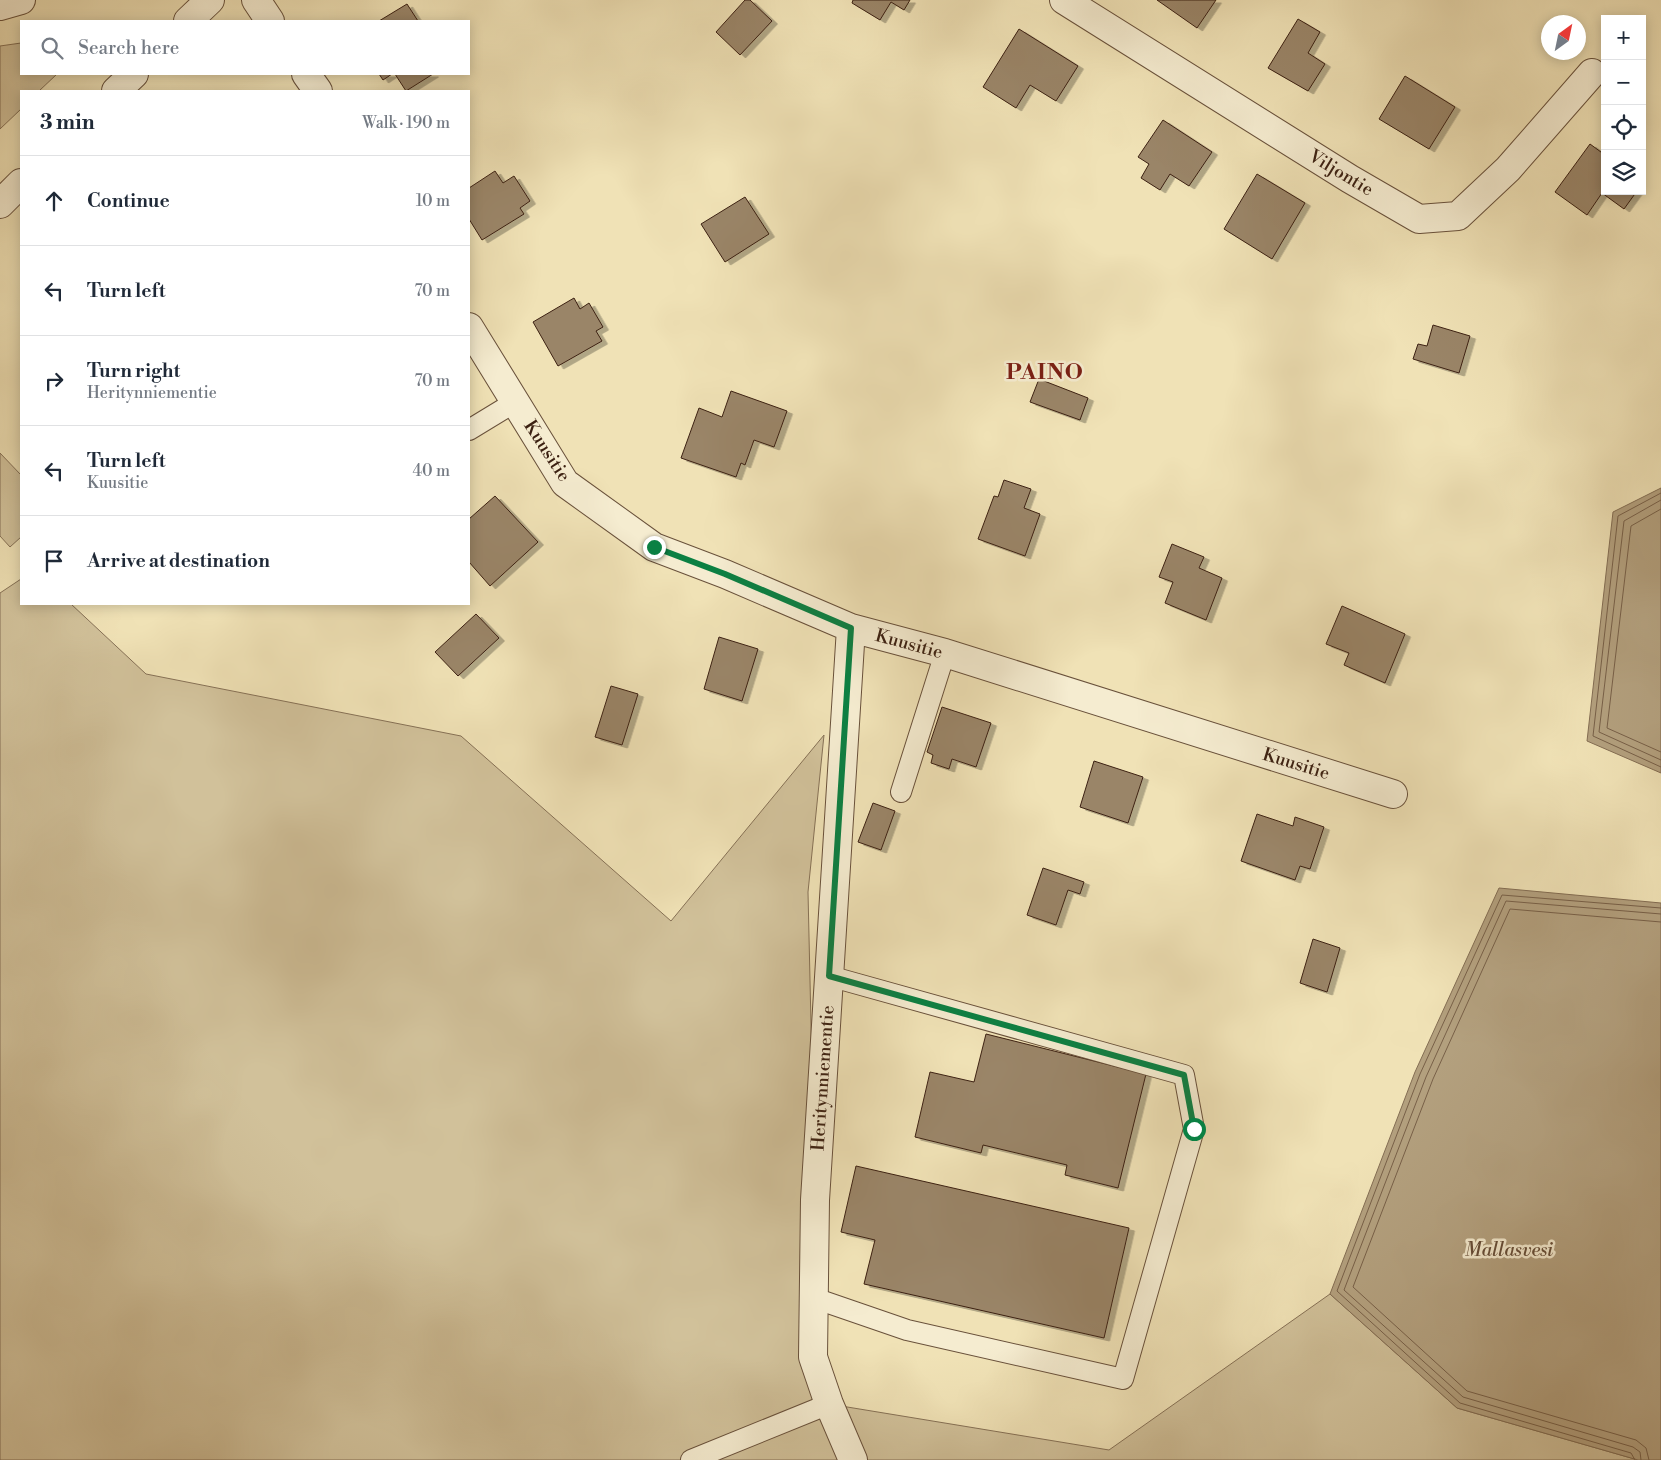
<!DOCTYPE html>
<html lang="en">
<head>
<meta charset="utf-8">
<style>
	:root { --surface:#fff; --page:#f6f6f7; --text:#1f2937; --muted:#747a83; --line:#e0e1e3 }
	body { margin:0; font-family:"Libre Bodoni",serif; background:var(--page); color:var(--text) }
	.controls { position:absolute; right:15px; top:15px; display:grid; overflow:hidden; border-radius:0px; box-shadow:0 2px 12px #0003 }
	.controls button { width:45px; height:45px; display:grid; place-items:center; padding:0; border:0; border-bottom:1px solid var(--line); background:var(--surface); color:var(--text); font:25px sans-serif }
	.compass { position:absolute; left:1541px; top:15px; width:45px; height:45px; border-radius:50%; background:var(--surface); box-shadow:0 2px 12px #0003; rotate:33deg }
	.stop { position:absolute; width:15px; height:15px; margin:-11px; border:4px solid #0b8043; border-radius:50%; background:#fff }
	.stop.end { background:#0b8043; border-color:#fff; box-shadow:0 1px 5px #0008 }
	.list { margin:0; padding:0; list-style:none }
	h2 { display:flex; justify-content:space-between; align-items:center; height:65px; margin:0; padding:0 20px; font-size:21px }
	h2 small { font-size:16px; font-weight:400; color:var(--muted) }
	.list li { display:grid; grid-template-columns:32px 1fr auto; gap:15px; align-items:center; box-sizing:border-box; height:90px; padding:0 20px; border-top:1px solid var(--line) }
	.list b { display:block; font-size:19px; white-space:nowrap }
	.list p { margin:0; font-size:16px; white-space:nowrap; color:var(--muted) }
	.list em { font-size:16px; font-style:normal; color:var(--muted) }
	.icon { flex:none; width:28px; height:28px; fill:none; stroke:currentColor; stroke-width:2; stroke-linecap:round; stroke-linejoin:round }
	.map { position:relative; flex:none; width:1661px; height:1460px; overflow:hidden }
	.search { position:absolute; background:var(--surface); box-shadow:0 2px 12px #0003; left:20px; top:20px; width:450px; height:55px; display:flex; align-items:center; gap:12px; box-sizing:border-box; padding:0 18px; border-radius:0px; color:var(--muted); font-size:19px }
	.panel { position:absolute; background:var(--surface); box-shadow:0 2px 12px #0003; left:20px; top:90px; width:450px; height:515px; border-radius:0px }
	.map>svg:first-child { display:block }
</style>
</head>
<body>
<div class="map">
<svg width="1661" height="1460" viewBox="0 0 1661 1460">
	<defs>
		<filter id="shadow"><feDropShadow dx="5.5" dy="3" stdDeviation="0" flood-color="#0004"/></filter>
	</defs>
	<rect width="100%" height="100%" fill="#f0e2b6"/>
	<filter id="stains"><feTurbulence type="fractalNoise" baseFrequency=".004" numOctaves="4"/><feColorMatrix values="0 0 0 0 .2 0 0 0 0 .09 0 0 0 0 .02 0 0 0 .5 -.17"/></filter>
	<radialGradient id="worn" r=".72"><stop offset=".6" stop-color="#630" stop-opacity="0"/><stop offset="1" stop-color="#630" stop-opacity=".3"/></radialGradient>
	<path fill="#d1c19a" stroke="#867156" d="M21,43v31h36l-18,17h-18v18l-21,20v-83z
		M0,453l21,22v62l-11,10 -10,-11z
		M21,579v25h50l75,70 315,62 210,185 153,-186 -16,157 7,308 14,204 280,46 221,-156 127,114 181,52h-1638v-867z"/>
	<path fill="#b3a07e" stroke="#836d53" d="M1661,488v285l-74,-32 26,-229z
		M1499,888l162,15v557h-23l-181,-52 -127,-114 85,-222z"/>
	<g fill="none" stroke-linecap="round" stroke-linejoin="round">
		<path stroke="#786048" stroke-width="1" d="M1661,493l-43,23 -25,220 68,31
			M1661,500l-37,21 -25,211 62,28
			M1661,509l-30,17 -24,202 54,24
			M1635,1460l-4,-7 -171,-50 -123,-112 83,-217 82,-179 159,13
			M1641,1460l-1,-8 -7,-5 -170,-50 -119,-107 82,-213 80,-176 155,13
			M1649,1460l-3,-12 -10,-8 -169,-49 -114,-104 80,-208 77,-170 151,13"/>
	</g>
	<path fill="#9a8567" stroke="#3c2112" filter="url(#shadow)" d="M745,0h5l22,21 -32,34 -24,-23z
		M853,0h57l-6,10 -13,-8 -11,18 -28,-17z
		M1157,0h59l-19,28z
		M407,4l11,17h-39z
		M1298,19l22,13 -12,21 17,11 -17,27 -40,-23z
		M1019,29l59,37 -22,35 -26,-16 -14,23 -33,-21z
		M379,74h13l-9,6z
		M395,74h38l-27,17z
		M1405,76l50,31 -26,42 -50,-30z
		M1163,120l49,32 -23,34 -19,-12 -10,16 -19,-12 8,-14 -11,-7z
		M1590,144l15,11v36h32l-13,18 -22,-16 -15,22 -32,-23z
		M495,171l8,12 11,-7 16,25 -10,7 4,6 -42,26 -13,-21v-31z
		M1257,174l48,29 -33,56 -48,-30z
		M745,197l24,37 -44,28 -24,-38z
		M574,298l6,11 9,-6 14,24 -7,4 6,10 -44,25 -25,-44z
		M1433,325l37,11 -11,37 -46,-14 5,-15 9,2z
		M1039,379l49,19 -8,22 -50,-18z
		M731,391l56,20 -13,36 -20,-7 -9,25 -4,-2 -5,14 -55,-19 18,-50 23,9z
		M1004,480l27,9 -7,19 16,6 -15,42 -47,-17 16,-43 4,1z
		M495,496l43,46 -48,44 -21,-24v-43z
		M1172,544l32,13 -5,11 23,10 -16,42 -41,-17 8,-21 -14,-5z
		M1342,606l63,28 -20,49 -41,-18 5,-12 -23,-9z
		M476,614l23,24 -41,38 -23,-24z
		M719,637l39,12 -16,52 -38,-12z
		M611,686l27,8 -16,51 -27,-8z
		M942,707l49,16 -15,44 -24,-8 -3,10 -18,-6 2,-8 -6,-3z
		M1094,761l49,16 -15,46 -48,-16z
		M873,803l22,8 -14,39 -23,-8z
		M1257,814l36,12 2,-9 29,10 -14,42 -10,-3 -5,14 -54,-19z
		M1043,868l41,14 -4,12 -12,-4 -12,35 -29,-10z
		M1313,939l27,9 -13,44 -27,-9z
		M986,1034l160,40 -28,114 -53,-13 2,-10 -84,-20 -2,8 -66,-16 15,-65 44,10z
		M856,1166l273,62 -25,110 -240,-54 11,-44 -34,-8z"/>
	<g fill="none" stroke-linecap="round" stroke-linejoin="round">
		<defs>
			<path id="service" d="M469,430l46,-28
				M901,792l44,-139
				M814,1298l93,32 216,49 71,-250 -10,-54 -355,-99
				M691,1460l138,-56"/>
			<path id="minor" d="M256,0l14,21
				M1064,0l286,179 69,40 39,-3 50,-47 84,-96
				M0,6l21,-6
				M188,21l22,-21
				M306,74l12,17
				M116,91l18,-17
				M0,204l21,-21
				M469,327l96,156 89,64 71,27 126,54 94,25 448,141
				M851,628l-36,572 -2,157 16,47 24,56"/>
		</defs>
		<use href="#service" stroke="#69513b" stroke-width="22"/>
		<use href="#minor" stroke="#69513b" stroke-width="30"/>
		<use href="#service" stroke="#f5ecd0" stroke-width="20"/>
		<use href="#minor" stroke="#f5ecd0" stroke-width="28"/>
	</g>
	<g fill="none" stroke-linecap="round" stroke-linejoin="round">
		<path stroke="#0b8043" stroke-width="6" d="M654,547l71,27 126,54 -22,348 355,99 10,54"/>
	</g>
	<g text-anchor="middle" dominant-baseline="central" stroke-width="5" stroke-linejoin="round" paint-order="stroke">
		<g font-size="18" fill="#3c2112" stroke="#f5ecd0">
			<text transform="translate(1341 173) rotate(31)">Viljontie</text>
			<text transform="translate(547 451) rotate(57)">Kuusitie</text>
			<text transform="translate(909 644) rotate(15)">Kuusitie</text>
			<text transform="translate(1296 764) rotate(17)">Kuusitie</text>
			<text transform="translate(823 1078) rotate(-86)">Heritynniementie</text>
		</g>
		<g font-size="19" font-style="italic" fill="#664d38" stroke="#f5ecd0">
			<text x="1509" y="1250">Mallasvesi</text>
		</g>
		<g font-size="22" font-weight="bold" letter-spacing="1" fill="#7a1f14" stroke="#f5ecd0">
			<text x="1045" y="372">PAINO</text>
		</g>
	</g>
	<rect width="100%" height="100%" filter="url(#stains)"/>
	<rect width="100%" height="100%" fill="url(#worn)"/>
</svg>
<div class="controls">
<button>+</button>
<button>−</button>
<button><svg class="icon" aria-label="locate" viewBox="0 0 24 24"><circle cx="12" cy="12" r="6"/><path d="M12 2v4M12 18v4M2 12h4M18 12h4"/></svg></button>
<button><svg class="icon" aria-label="layers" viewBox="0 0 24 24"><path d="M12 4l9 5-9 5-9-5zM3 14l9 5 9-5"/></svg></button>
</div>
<svg class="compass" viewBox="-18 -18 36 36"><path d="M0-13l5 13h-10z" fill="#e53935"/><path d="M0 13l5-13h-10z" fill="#747a83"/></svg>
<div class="stop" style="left:1194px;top:1129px"></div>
<div class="stop end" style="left:654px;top:547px"></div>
<div class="search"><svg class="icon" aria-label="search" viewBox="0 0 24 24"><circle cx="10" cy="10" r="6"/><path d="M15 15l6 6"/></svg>Search here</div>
<section class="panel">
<h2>3 min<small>Walk · 190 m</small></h2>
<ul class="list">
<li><svg class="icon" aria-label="ahead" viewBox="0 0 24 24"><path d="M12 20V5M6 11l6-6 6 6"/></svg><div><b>Continue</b></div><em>10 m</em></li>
<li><svg class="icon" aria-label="left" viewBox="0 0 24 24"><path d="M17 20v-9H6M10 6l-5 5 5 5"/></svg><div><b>Turn left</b></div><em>70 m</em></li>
<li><svg class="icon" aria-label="right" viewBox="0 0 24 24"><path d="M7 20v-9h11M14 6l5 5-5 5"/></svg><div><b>Turn right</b><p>Heritynniementie</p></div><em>70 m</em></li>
<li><svg class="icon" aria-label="left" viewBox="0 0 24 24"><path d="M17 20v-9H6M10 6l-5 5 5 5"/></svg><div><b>Turn left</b><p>Kuusitie</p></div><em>40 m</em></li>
<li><svg class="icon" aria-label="arrive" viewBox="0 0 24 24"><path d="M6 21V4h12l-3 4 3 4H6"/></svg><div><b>Arrive at destination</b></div></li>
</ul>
</section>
</div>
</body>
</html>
